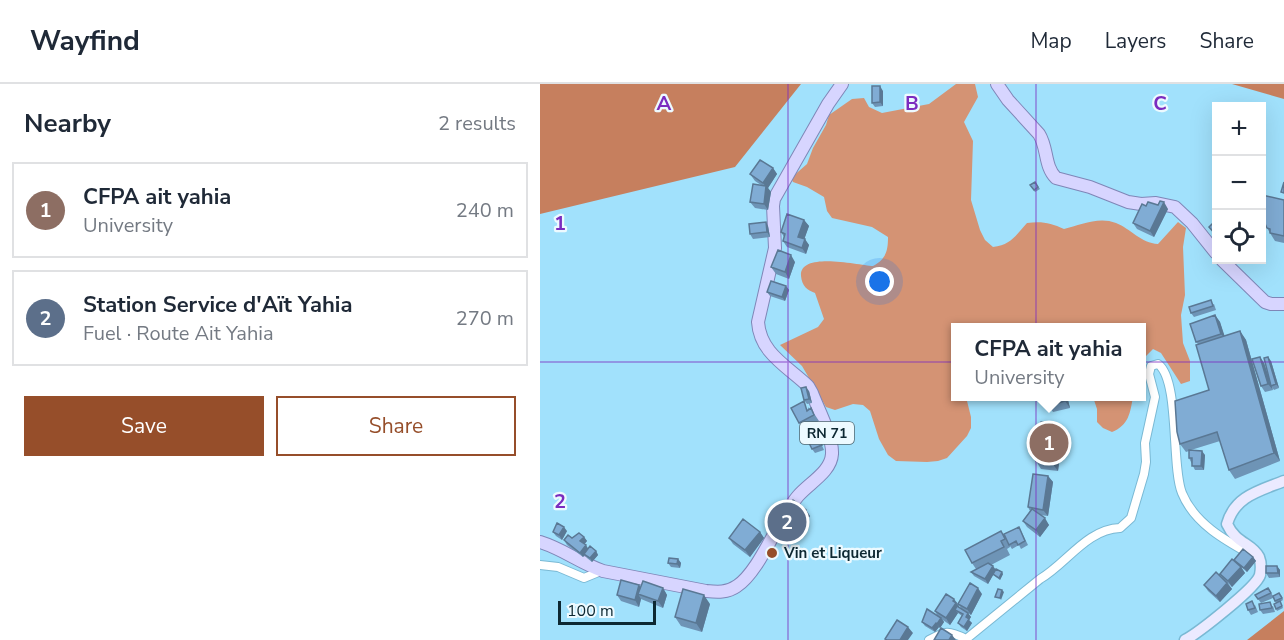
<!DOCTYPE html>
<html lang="en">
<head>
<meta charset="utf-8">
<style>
	:root { --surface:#fff; --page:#f6f6f7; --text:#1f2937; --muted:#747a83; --line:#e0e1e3; --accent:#964e2a }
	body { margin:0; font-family:"Nunito Sans",sans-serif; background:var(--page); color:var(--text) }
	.controls { position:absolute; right:18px; top:18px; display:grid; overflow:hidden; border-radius:0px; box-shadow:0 6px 24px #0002 }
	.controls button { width:54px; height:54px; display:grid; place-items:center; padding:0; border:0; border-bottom:2px solid var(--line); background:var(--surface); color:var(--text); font:30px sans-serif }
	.scale { position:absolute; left:18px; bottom:15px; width:98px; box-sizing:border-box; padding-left:6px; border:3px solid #0d2832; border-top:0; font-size:16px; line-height:21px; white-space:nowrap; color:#0d2832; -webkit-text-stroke:4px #edfaff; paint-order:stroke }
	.you { position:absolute; left:340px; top:198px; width:21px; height:21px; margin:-15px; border:4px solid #fff; border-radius:50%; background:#1a73e8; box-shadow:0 0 0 9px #1a73e833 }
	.badge { display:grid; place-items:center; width:39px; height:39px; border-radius:50%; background:var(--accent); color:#fff; font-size:20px; font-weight:700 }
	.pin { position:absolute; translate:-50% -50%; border:3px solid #fff; box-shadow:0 2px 6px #0006 }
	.popup { position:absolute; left:411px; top:239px; width:195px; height:78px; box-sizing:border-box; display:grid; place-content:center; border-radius:0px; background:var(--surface); filter:drop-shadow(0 2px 4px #0005); font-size:20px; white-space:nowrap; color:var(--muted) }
	.popup b { font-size:22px; color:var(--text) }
	.popup::after { content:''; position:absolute; left:50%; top:100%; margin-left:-12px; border:12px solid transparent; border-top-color:var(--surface) }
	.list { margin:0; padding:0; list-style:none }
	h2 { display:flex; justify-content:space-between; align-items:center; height:78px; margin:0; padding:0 24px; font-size:26px }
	h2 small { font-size:20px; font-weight:400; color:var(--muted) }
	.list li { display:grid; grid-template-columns:39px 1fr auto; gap:18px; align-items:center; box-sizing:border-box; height:96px; margin:0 12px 12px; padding:0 12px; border:2px solid var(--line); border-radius:0px }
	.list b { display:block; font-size:22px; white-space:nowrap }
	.list p { margin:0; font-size:20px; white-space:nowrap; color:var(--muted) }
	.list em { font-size:20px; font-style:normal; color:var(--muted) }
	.actions { display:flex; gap:12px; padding:18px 24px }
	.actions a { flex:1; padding:14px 0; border:2px solid var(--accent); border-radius:0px; text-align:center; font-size:21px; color:var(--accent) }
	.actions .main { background:var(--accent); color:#fff }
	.icon { flex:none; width:33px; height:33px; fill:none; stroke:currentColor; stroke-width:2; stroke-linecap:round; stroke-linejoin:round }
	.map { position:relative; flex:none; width:744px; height:556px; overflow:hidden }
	header { display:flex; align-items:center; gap:36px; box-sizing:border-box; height:84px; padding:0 30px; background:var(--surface); border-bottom:2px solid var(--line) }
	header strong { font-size:28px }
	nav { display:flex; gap:33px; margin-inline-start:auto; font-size:21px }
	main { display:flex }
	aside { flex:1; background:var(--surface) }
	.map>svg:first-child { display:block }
</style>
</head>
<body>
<header>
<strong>Wayfind</strong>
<nav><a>Map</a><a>Layers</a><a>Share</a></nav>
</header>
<main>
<aside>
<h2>Nearby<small>2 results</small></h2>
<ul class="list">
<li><span class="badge" style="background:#8d6e63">1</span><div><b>CFPA ait yahia</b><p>University</p></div><em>240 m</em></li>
<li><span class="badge" style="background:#5c6f8a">2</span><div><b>Station Service d'Aït Yahia</b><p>Fuel · Route Ait Yahia</p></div><em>270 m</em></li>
</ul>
<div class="actions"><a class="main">Save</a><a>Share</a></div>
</aside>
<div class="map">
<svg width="744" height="556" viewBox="0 0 744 556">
	<rect width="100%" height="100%" fill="#a1e1fc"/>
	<path fill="#d49374" d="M416,0h19l3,13 -14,25 9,19 -2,59 9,30 5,10 8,7c18,-2 22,-11 34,-24 15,-2 24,0 37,6 16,-4 35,-13 52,-6 15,6 25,20 42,21l20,-22 8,6 -3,19 2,48 -4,20 2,28 7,18v20l-9,3 -20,-31 -8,-4 -11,11v-32h-186v68l10,1 5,20v11l-4,8 -20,22 -9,3 -11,1 -31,-1 -8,-6 -9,-16 -9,-28 -7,-6 -10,-1 -18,6 -9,-3 -24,-41 -22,-21 38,-18 6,-8 -9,-26c-8,-3 -13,-7 -14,-17 -2,-25 57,-11 72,-10 13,-7 15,-15 15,-29l-16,-10 -40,-9 -5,-7 -3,-14 -17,-10 -14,-5 -2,-4 16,-14 6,-16 13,-23 3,-10 23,-16 12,-1 5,9 13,6 47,-9z
		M553,313h40c-3,16 -4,28 -21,35l-9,-4 -6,-6v-13z"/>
	<path fill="#c67f5e" d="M0,0h261l-66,83 -195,47z
		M692,0h52v15z
		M744,527v29h-37z"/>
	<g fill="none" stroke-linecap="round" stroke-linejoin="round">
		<defs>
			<path id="street" d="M0,481l18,2 26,11 17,-7
				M389,556c17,-9 19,-10 37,-1
				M425,556l75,-61c26,-15 47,-50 80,-51l11,-10 13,-44 2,-12 -1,-19 10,-46 -6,-23 2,-8 7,-2c22,16 13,103 24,129 13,32 46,49 75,65"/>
			<path id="secondary" d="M645,556c13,-7 71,-52 75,-65 1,-5 1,-13 -1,-18 -7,-14 -23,-13 -32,-33 8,-28 32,-33 57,-43"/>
			<path id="primary" d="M457,0l11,16 31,34c9,14 5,32 17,44l34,9 38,15 13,2 15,-1 19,4 17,16 24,30
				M682,176l43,42 6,2h13
				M0,458c23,7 40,21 63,29l103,20c11,1 21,2 31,-5 23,-15 41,-67 61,-90 11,-13 33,-24 34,-42 1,-17 -14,-45 -20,-61l-4,-7c-21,-20 -48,-33 -50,-64l17,-74 -2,-42 1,-7 54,-95 14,-20"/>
		</defs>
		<use href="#street" stroke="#7ab9d4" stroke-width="10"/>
		<use href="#secondary" stroke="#7ab9d4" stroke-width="13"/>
		<use href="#primary" stroke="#7f86b7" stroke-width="14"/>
		<use href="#street" stroke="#fff" stroke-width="8"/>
		<use href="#secondary" stroke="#ebeaff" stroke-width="10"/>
		<use href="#primary" stroke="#d7d5ff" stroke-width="12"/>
	</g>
	<path fill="#6e94b6" d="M343,7v15l-8,1 -3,-4z
		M233,84l4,6 -9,14 3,4 -3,18 -13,-2 -5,-6 11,-17 -6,-4 -5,-7z
		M495,98l5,7 -5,3 -5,-7z
		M744,116v43l-9,-2 -8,-13z
		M606,122l22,3 -14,28 -17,-8 -4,-6z
		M264,136l5,6 -5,13 5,6 -3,9 -19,-7 -4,-6 1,-4 -3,-5z
		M228,142l2,11 -17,2 -3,-5z
		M255,178l-6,17 -13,-5 -5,-7z
		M246,202l3,4 -4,11 -15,-5 -3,-4z
		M674,220l2,6 -22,7 -3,-4z
		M675,231l5,7 4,14 16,-5 6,9 34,121 -45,18 -6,-9 -9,-29 -29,9 14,5 -1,15h-9l-6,-12v-7l-3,1 -6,-8 29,-54 -11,-46 -2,-2z
		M720,273l4,6 6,17 1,-19 8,27 -5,2 -3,-4 2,4 -8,2 -4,-6z
		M269,307l3,12 -5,1 -3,-4z
		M527,312l3,12 -17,4 -4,-6z
		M269,323v2l6,6 4,6 -16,8 -4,-6z
		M517,340l6,9 -5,38 -17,-2 -5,-8z
		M279,355l5,11 -9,3 -3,-4z
		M508,392l5,6 -5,34 -8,-1 9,10 -9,12 -13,-10 -4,-6 7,-10 -2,-4z
		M248,424l18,2 4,6 -10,14 -6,-4 -4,-6 3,-5z
		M479,443l9,18 -7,4 -2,-4 -7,4 -2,-3v1l-3,2 3,6 -19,10 4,5 8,4 -3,6 -7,-5 -5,9 -14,-8 -3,-4 5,-3 -4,-6 29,-32 5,8z
		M257,446l-10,14 -9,-7 -3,-4z
		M27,447l-5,9 -6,-4 -3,-4z
		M220,448l4,6 -14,19 -17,-13 -4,-6z
		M44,453l3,4 -3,3 4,5 8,2 2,4 -6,7 -5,-4 -2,-3 -2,2 -16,-12 -3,-5 8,-2z
		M713,473l3,4 -9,11 -6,-5 4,6 -13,14 -4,-4 4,6 -12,13 -12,-11 -4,-6 19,-6 -3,-5 16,-11 -2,-3z
		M138,475l3,4 -1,5 -9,-1 -3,-4z
		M737,482l3,4v7l-11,1 -3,-5z
		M99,501l1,2 23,1 4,7 -4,13 -22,-9 -2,8 -18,-6 -4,-6z
		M728,504l5,8 8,-1 2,5 -3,2 3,6 -6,3 -1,-2v-6l-3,-5 -12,5 -6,-8z
		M442,510l-11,21 -3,-2 3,4 -2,3 3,3 -5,8 -6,-4 -3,-4 4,-7 -4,-3 -8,12 -7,-5 1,2 -4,6 -1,-1 -4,5 -10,-6 -3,-4 15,-7 -2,-4 19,-12 5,6v2l3,2 -4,-5z
		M170,520l-8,28 -21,-6 -6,-9z
		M715,521l3,7 -7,3 -3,-5z
		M733,522l2,6 -12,2 -3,-4z"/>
	<path fill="#5a7894" d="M340,2l3,5v15l-3,-4z
		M233,84l4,6 -9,14 3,4 -3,18 -4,-6 2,-17 -3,-4z
		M624,118l4,7 -14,28 -4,-6z
		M264,136l5,6 -6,17 -5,-6z
		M226,138l2,4 2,11 -3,-5z
		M265,155l4,6 -3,9 -4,-6z
		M251,171l4,7 -6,17 -4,-7z
		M246,202l3,4 -4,11 -3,-4z
		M675,231l5,7 6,18 -5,-6z
		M700,247l6,9 34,121 -6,-8z
		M720,273l4,6 9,27 -5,-6z
		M728,273l3,4 8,27 -3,-4z
		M266,303l3,4 3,12 -3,-4z
		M524,312h3l3,12 -5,-7z
		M517,340l6,9 -5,38 -6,-8z
		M662,367l3,4 -1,15 -3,-4z
		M508,392l5,6 -5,34 -5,-6z
		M266,426l4,6 -10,14 -4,-6z
		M505,434l4,7 -9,12 -4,-7z
		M254,442l3,4 -10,14 -3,-4z
		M24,443l3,4 -5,9 -3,-5z
		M220,448l4,6 -14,19 -5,-7z
		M44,453l3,4 -4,5 -3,-5z
		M46,461l3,5 -6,7 -3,-4z
		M56,467l2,4 -6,7 -2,-4z
		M713,473l3,4 -9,11 -3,-4z
		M138,475l3,4 -1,5 -3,-4z
		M453,482l3,4 -8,14 -3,-5z
		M737,482l3,4v7l-2,-4z
		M701,483l4,6 -13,14 -4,-6z
		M462,488l1,2 -3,6 -1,-2z
		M687,499l5,6 -12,13 -4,-6z
		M99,501l5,7 -6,2 3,5 -2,8 -4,-7z
		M123,504l4,7 -4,13 -5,-7z
		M438,504l4,6 -11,21 -4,-6z
		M462,506l2,2 -3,8 -1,-2z
		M164,511l6,9 -8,28 -6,-9z
		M414,515l6,10 -5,1 3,3 -8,12 -4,-7z
		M428,529l3,4 -2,3 3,3 -5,8 -3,-4 2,-10z
		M401,534l3,4 -4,6 -3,-4z
		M396,539l3,4 -4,5 -3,-4z
		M368,543l5,6 -5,7h-8z
		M412,551l4,5h-7z"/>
	<path fill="#80acd4" stroke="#5a7894" stroke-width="1.5" d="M332,2h8v16l-8,1z
		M220,76l13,8 -10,15 -13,-9z
		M495,98l3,5 -4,3 -4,-5z
		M744,98v11l-3,-1z
		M213,100l13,2 -2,18 -14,-2z
		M722,111l22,5v36l-14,-3v-4l-3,-1 -5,-11z
		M620,117l4,1 -14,29 -17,-8 9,-19 4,2 2,-4 10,3z
		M247,130l17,6 -6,17 7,2 -3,9 -19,-7 2,-7 -4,-2z
		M676,136v15l-7,-8z
		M226,138l1,10 -17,2 -1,-10z
		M238,166l13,5 -6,17 -14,-5z
		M231,197l15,5 -4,11 -15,-5z
		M671,216l2,6 -22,7 -2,-6z
		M675,231l6,19 -25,8 -6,-18z
		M700,247l34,122 -45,17 -12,-38 -37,12 -3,-12 -2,-31 34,-11 -13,-45z
		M720,273l8,27 -7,2 -9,-27z
		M728,273l8,27 -5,2 -7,-28z
		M266,303l3,12 -5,1 -3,-12z
		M506,312h18l1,5 -16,5z
		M264,317l3,10 4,-3 3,7 -15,8 -8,-15z
		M501,338l16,2 -5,39 -16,-2z
		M279,355l3,6 -10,4 -3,-6z
		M649,366l13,1 -1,15h-9v-8h-3z
		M493,390l15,2 -5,34 -15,-3z
		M253,416l13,10 -10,14 -6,-4 5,-7 -7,-5z
		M492,425l13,9 -9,12 -13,-9z
		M203,435l17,13 -15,18 -16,-12z
		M245,435l9,7 -10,14 -9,-7z
		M17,439l7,4 -5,8 -6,-3z
		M479,443l6,14 -7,4 -2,-4 -7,4 -5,-11z
		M461,447l4,8 -4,2 3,6 -32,16 -7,-13z
		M39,449l5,4 -4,4 6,4 -6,8 -16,-13 4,-5 4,3z
		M50,462l6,5 -6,7 -6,-4z
		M703,465l10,8 -9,11 -10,-8z
		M129,474l9,1 -1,5 -9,-1z
		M692,475l9,8 -13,14 -8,-7z
		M448,479l5,3 -8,13 -14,-7z
		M726,482h11l1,7h-12z
		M456,485l6,3 -3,6 -6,-4z
		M676,488l11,11 -11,13 -12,-11z
		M81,496l18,5 -4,15 -18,-5z
		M103,497l20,7 -5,13 -20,-7z
		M430,499l8,5 -11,21 -9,-5z
		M728,504l3,5 -13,6 -3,-4z
		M143,505l21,6 -8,28 -21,-6z
		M458,505l4,1 -2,8 -5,-1z
		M739,509l3,5 -7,3 -2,-5z
		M406,510l8,5 -1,2 3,2 -10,15 -11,-7z
		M712,517l3,7 -7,2 -2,-6z
		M740,517l2,5 -6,3 -2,-5z
		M730,518l2,6 -12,2 -1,-6z
		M417,522l11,7 -2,4 3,2 -5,8 -6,-4 5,-9 -8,-4z
		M387,525l14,9 -4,6 -1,-1 -4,5 -10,-6z
		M357,536l11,7 -8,13h-13l-2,-1z
		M401,544l11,7 -3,5h-15z"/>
	<path fill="none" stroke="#7b2cbf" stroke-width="1.5" stroke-opacity="0.55" d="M248,0v556M496,0v556M0,278h744"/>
	<circle fill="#964e2a" stroke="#edfaff" stroke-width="2" cx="232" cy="469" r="6"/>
	<g text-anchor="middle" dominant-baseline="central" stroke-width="4.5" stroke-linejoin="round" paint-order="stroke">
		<rect fill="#edfaff" stroke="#506770" stroke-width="1.5" x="260" y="338" width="54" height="22" rx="4.5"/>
		<g font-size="14" font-weight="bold" fill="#0d2832">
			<text x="287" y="349">RN 71</text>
		</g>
		<g font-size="15" font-weight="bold" fill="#0d2832" stroke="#edfaff" text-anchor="start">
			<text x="244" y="469">Vin et Liqueur</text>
		</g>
	</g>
	<g font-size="20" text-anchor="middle" font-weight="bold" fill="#7b2cbf" stroke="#edfaff" stroke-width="4.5" stroke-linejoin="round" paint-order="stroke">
		<text x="124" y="26">A</text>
		<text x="372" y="26">B</text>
		<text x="620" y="26">C</text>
		<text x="20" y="146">1</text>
		<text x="20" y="424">2</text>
	</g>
</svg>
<div class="controls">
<button>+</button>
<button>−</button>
<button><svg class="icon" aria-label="locate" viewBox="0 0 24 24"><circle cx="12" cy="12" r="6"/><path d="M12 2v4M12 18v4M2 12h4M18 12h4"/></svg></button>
</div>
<div class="scale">100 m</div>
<div class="you"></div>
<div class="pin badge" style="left:509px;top:359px;background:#8d6e63">1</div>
<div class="popup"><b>CFPA ait yahia</b>University</div>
<div class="pin badge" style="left:247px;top:438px;background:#5c6f8a">2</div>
</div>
</main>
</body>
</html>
